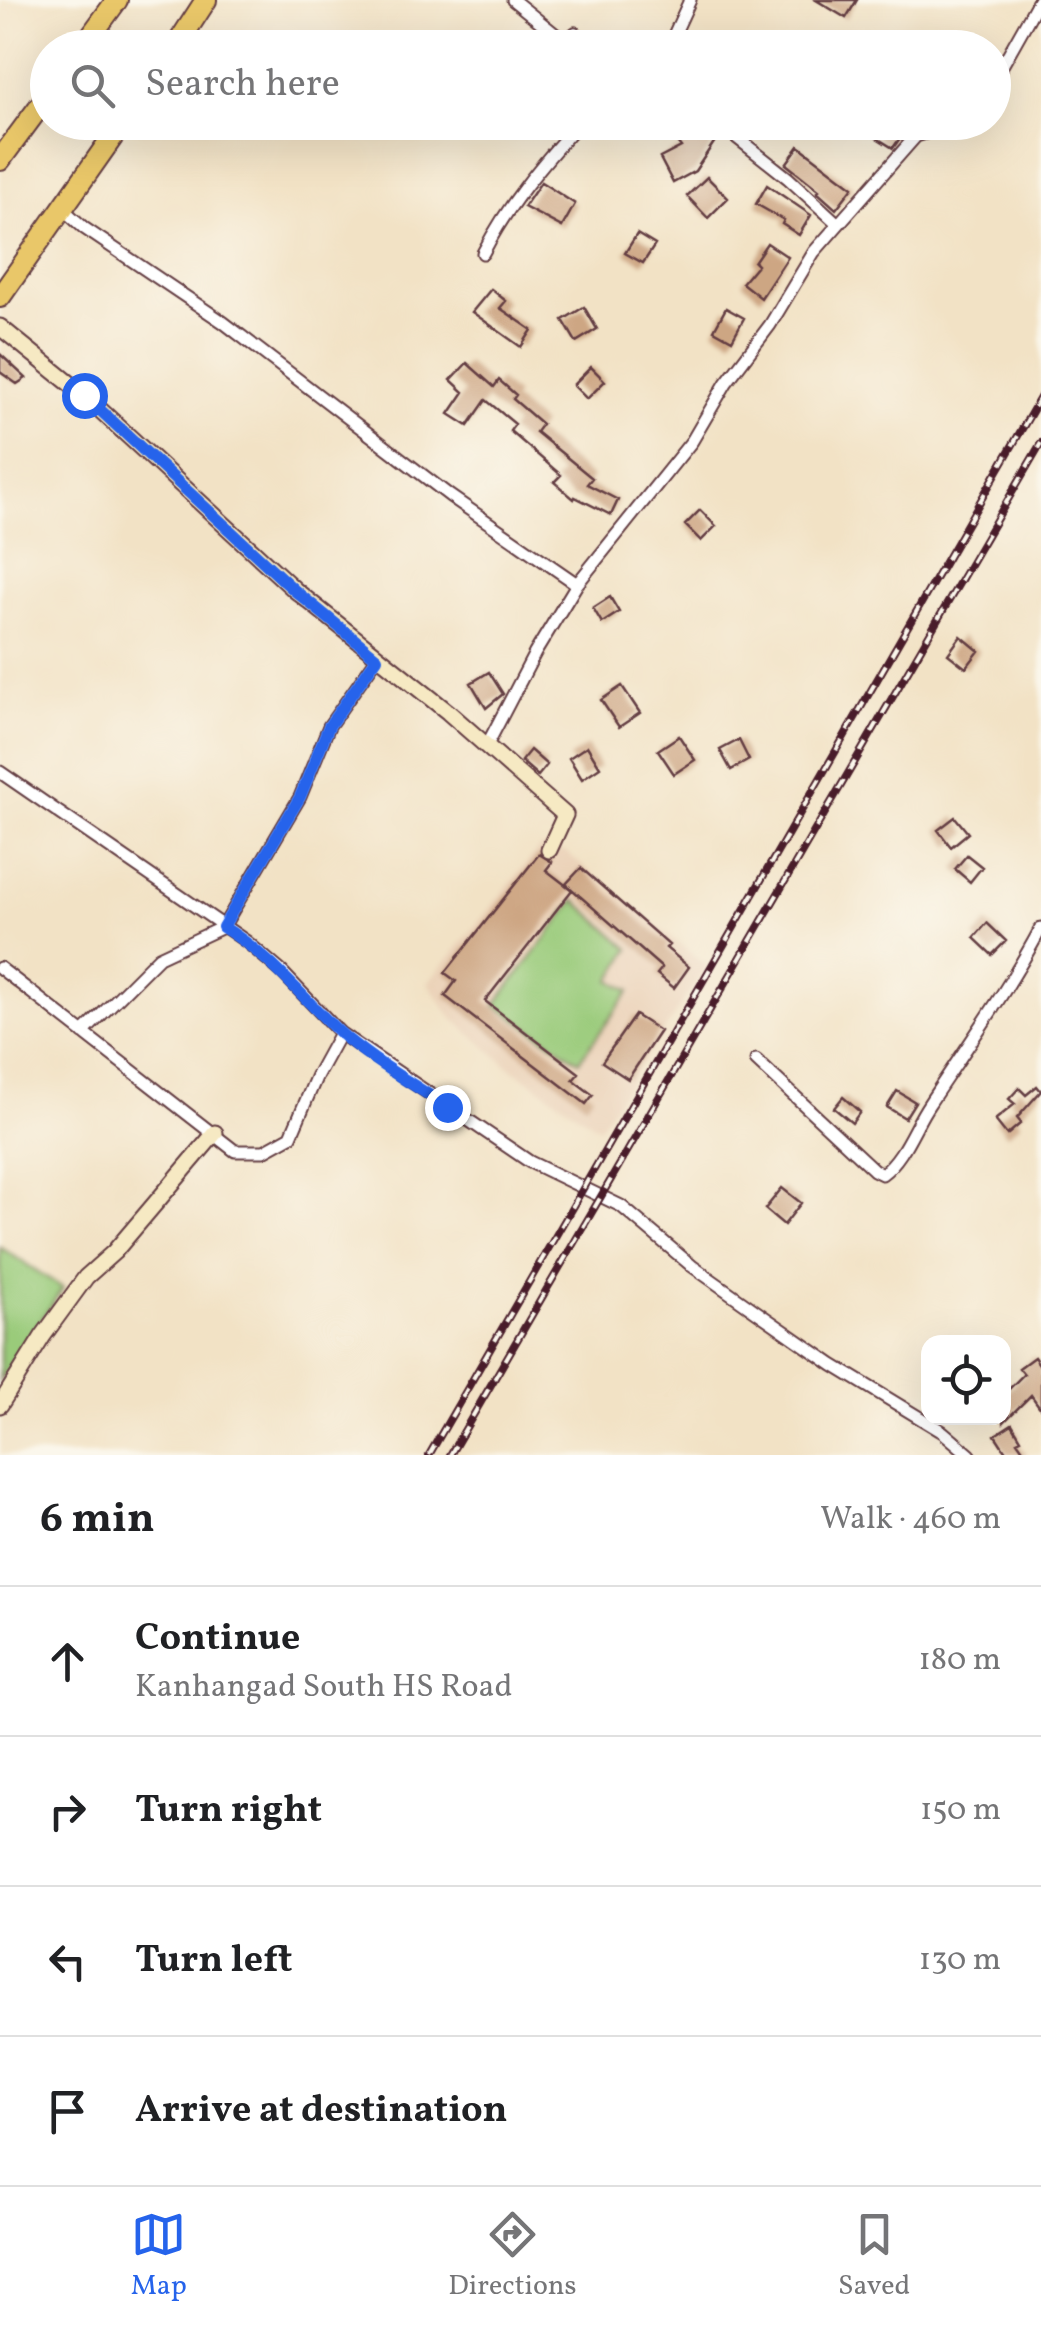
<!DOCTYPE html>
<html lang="en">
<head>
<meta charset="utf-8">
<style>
	:root { --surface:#fff; --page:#f6f6f6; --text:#202124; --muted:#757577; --line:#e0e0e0; --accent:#2563eb }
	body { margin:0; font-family:Vollkorn,serif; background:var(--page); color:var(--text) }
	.controls { position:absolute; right:30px; bottom:30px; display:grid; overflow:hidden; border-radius:20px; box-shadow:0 10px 40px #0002 }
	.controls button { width:90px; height:90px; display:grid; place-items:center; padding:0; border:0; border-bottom:2px solid var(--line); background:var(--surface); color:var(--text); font:50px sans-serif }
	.stop { position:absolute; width:30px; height:30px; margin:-22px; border:8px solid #2563eb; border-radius:50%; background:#fff }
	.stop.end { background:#2563eb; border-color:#fff; box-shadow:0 2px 10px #0008 }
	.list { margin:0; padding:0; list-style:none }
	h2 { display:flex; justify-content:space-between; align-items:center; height:130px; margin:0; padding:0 40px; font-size:42px }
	h2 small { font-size:32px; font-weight:400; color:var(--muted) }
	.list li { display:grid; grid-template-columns:65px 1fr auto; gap:30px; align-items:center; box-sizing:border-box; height:150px; padding:0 40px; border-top:2px solid var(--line) }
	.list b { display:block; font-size:38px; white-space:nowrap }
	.list p { margin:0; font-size:32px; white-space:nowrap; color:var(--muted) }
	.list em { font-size:32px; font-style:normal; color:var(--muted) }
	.icon { flex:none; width:55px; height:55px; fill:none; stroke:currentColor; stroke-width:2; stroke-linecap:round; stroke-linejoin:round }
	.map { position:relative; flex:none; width:1041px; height:1455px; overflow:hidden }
	.search { position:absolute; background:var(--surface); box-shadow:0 10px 40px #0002; left:30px; right:30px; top:30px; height:110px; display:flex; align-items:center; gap:25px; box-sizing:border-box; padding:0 35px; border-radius:55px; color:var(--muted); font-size:38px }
	.sheet { height:730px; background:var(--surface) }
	nav { display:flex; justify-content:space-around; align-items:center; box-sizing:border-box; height:140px; border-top:2px solid var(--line); background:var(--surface); font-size:28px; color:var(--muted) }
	nav a { display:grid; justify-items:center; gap:5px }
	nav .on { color:var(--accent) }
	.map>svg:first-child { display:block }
</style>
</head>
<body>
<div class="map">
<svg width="1041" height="1455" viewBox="0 0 1041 1455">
	<rect width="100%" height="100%" fill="#fbf7ec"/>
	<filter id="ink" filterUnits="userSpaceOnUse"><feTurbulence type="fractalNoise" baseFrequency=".01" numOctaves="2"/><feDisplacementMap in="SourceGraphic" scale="20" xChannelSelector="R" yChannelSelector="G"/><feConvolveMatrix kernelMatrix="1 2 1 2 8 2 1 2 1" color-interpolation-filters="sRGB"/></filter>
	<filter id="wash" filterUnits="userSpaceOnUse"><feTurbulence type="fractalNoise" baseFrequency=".0048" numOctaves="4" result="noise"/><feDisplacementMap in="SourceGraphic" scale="40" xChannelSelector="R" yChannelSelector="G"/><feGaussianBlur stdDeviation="2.25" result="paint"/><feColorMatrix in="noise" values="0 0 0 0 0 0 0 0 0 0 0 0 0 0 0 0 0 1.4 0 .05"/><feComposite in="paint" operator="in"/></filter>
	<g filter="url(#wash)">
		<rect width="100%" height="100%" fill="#f2e2c5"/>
		<path fill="#ebd2b8" d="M540,847l26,5 141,114 -108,162 -91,-62 -57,-49 -23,-34z"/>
		<path fill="#9acb7a" stroke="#727552" stroke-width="2.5" d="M575,900l55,49 -19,31 19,11 -51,70 -84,-56z
			M0,1247l63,41 -63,92z"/>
		<g id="blocks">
			<path fill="#cda683" d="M816,0h41l-11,18z
				M662,122h28l7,9 3,-5 17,12 -22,33 -22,12 -13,-25 21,-11z
				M886,122h25l-18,26 -16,-10z
				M799,146l54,41 -17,22 -19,-17 2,-2 -33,-26z
				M707,177l21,21 -20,20 -21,-22z
				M541,182l34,22 -13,23 -38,-20z
				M767,185l44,30 -12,20 -17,-11 2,-4 -28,-16z
				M637,234l18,11 -12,18 -18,-10z
				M767,243l21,14 -27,41 -19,-15 15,-18 -3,-3z
				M491,289l15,12 -6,7 32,22 -11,17 -49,-35z
				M584,307l13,22 -21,13 -13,-22z
				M726,308l18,10 -12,22 -18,-10z
				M0,354l26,24 -9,6 -17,-12z
				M467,363l27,24 5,-7 17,15 -3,4 29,25 -6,8 56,46 -5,6 31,16 -7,15 -36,-18 -1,2 -20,-17 7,-7 -51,-44 5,-7 -29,-24 -18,26 -19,-12 15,-22 -13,-12z
				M591,367l14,14 -18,18 -14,-14z
				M700,510l16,16 -15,15 -16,-16z
				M610,597l9,15 -17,11 -9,-15z
				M961,636l18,15 -13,17 -18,-14z
				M489,672l14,22 -17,14 -15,-25z
				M622,686l18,27 -21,14 -18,-27z
				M679,736l16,24 -21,14 -16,-24z
				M739,740l10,20 -18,10 -11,-20z
				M587,746l13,21 -18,12 -13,-21z
				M530,750l17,15 -9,11 -17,-15z
				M955,817l13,16 -17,14 -13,-17z
				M539,854l13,8 -6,8 26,20 -87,111 94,72 -6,7 20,15 -7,9 -141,-108 11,-15 -11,-8z
				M967,855l15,12 -12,15 -15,-13z
				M581,868l88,77 -3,3 23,19 -15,21 -17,-14 5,-6 -96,-84z
				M987,923l19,18 -14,14 -18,-17z
				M635,1015l25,16 -32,48 -26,-17z
				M1037,1086l4,5 -24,27 4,5 -14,12 -12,-15 20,-16 -6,-5 10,-11 7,7z
				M897,1091l18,11 -10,16 -18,-11z
				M843,1097l17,15 -8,11 -18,-15z
				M782,1188l19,15 -17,22 -19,-16z
				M1034,1357l7,10v42l-10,-14 -27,27v-28l20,-20 -5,-6z
				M1012,1424l9,15 -4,2 10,14h-19l-13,-20z"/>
		</g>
	</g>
	<g filter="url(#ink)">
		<use href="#blocks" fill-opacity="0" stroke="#633c42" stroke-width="2.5"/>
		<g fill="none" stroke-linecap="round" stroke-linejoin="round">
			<defs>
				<path id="street" d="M513,0l52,42 10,-9 24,15
					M668,48l22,-48
					M994,80l45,-80
					M717,122l71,56 49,45
					M63,209l21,19 139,94 227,174 127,88
					M483,253c26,-50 59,-89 97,-131
					M486,747l49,-94 42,-69 115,-143 34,-58 44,-58 44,-73 102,-116 43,-14
					M0,772l247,170 35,30 58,61
					M0,968l235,183h29l27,-15 26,-61 23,-42 190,129 91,44 71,60 65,46 76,53 110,67 27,23
					M83,1033l76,-76 64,-30 77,-130 29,-71 48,-68
					M756,1060l118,110 8,4c22,-16 32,-48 47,-70 39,-59 79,-114 112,-176"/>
				<path id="secondary" d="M0,327l84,68 211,195 153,122 117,103 -16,35
					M0,1405l43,-69 43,-59 28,-25 101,-119"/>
				<path id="highway" d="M82,48l35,-48
					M175,48l31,-48
					M0,160l48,-65
					M0,297l123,-175"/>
			</defs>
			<use href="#street" stroke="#633c42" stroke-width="15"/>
			<use href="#secondary" stroke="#633c42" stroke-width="19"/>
			<use href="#highway" stroke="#633c42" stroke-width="24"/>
			<use href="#street" stroke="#fff" stroke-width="11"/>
			<use href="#secondary" stroke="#f6e9c3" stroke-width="15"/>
			<use href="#highway" stroke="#e9c769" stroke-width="20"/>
			<defs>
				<path id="rail" d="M429,1455l612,-1059
					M450,1455l591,-1012"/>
			</defs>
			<use href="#rail" stroke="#4a1f2b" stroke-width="8"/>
			<use href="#rail" stroke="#fbf7ec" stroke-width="4" stroke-dasharray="11" stroke-linecap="butt"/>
		</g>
	</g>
	<g fill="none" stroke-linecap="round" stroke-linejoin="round" filter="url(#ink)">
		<path stroke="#2563eb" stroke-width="12" d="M84,395l210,195 83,68 -48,68 -29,71 -77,130c46,28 77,68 115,104 32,29 74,52 109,76"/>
	</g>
</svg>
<div class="controls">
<button><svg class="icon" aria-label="locate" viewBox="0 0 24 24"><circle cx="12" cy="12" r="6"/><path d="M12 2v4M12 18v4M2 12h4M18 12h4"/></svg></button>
</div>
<div class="stop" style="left:84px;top:395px"></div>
<div class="stop end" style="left:447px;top:1107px"></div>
<div class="search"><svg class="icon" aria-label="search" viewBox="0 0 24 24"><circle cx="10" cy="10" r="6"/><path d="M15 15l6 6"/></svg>Search here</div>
</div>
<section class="sheet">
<h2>6 min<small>Walk · 460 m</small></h2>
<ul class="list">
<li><svg class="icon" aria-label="ahead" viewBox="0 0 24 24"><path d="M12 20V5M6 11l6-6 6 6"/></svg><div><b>Continue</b><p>Kanhangad South HS Road</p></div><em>180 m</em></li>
<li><svg class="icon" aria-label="right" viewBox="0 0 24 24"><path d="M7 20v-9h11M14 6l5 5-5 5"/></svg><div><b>Turn right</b></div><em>150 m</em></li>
<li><svg class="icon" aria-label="left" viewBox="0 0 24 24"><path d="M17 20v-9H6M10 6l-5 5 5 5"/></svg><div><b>Turn left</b></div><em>130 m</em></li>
<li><svg class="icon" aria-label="arrive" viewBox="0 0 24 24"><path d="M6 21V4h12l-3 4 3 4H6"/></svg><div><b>Arrive at destination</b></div></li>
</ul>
</section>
<nav>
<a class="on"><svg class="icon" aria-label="map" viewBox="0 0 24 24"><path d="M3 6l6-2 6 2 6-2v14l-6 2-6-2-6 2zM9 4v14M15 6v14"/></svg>Map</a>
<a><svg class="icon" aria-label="directions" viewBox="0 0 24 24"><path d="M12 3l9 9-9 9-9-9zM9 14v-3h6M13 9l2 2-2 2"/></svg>Directions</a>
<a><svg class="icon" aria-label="saved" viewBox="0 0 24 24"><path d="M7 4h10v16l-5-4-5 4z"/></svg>Saved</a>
</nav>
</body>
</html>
